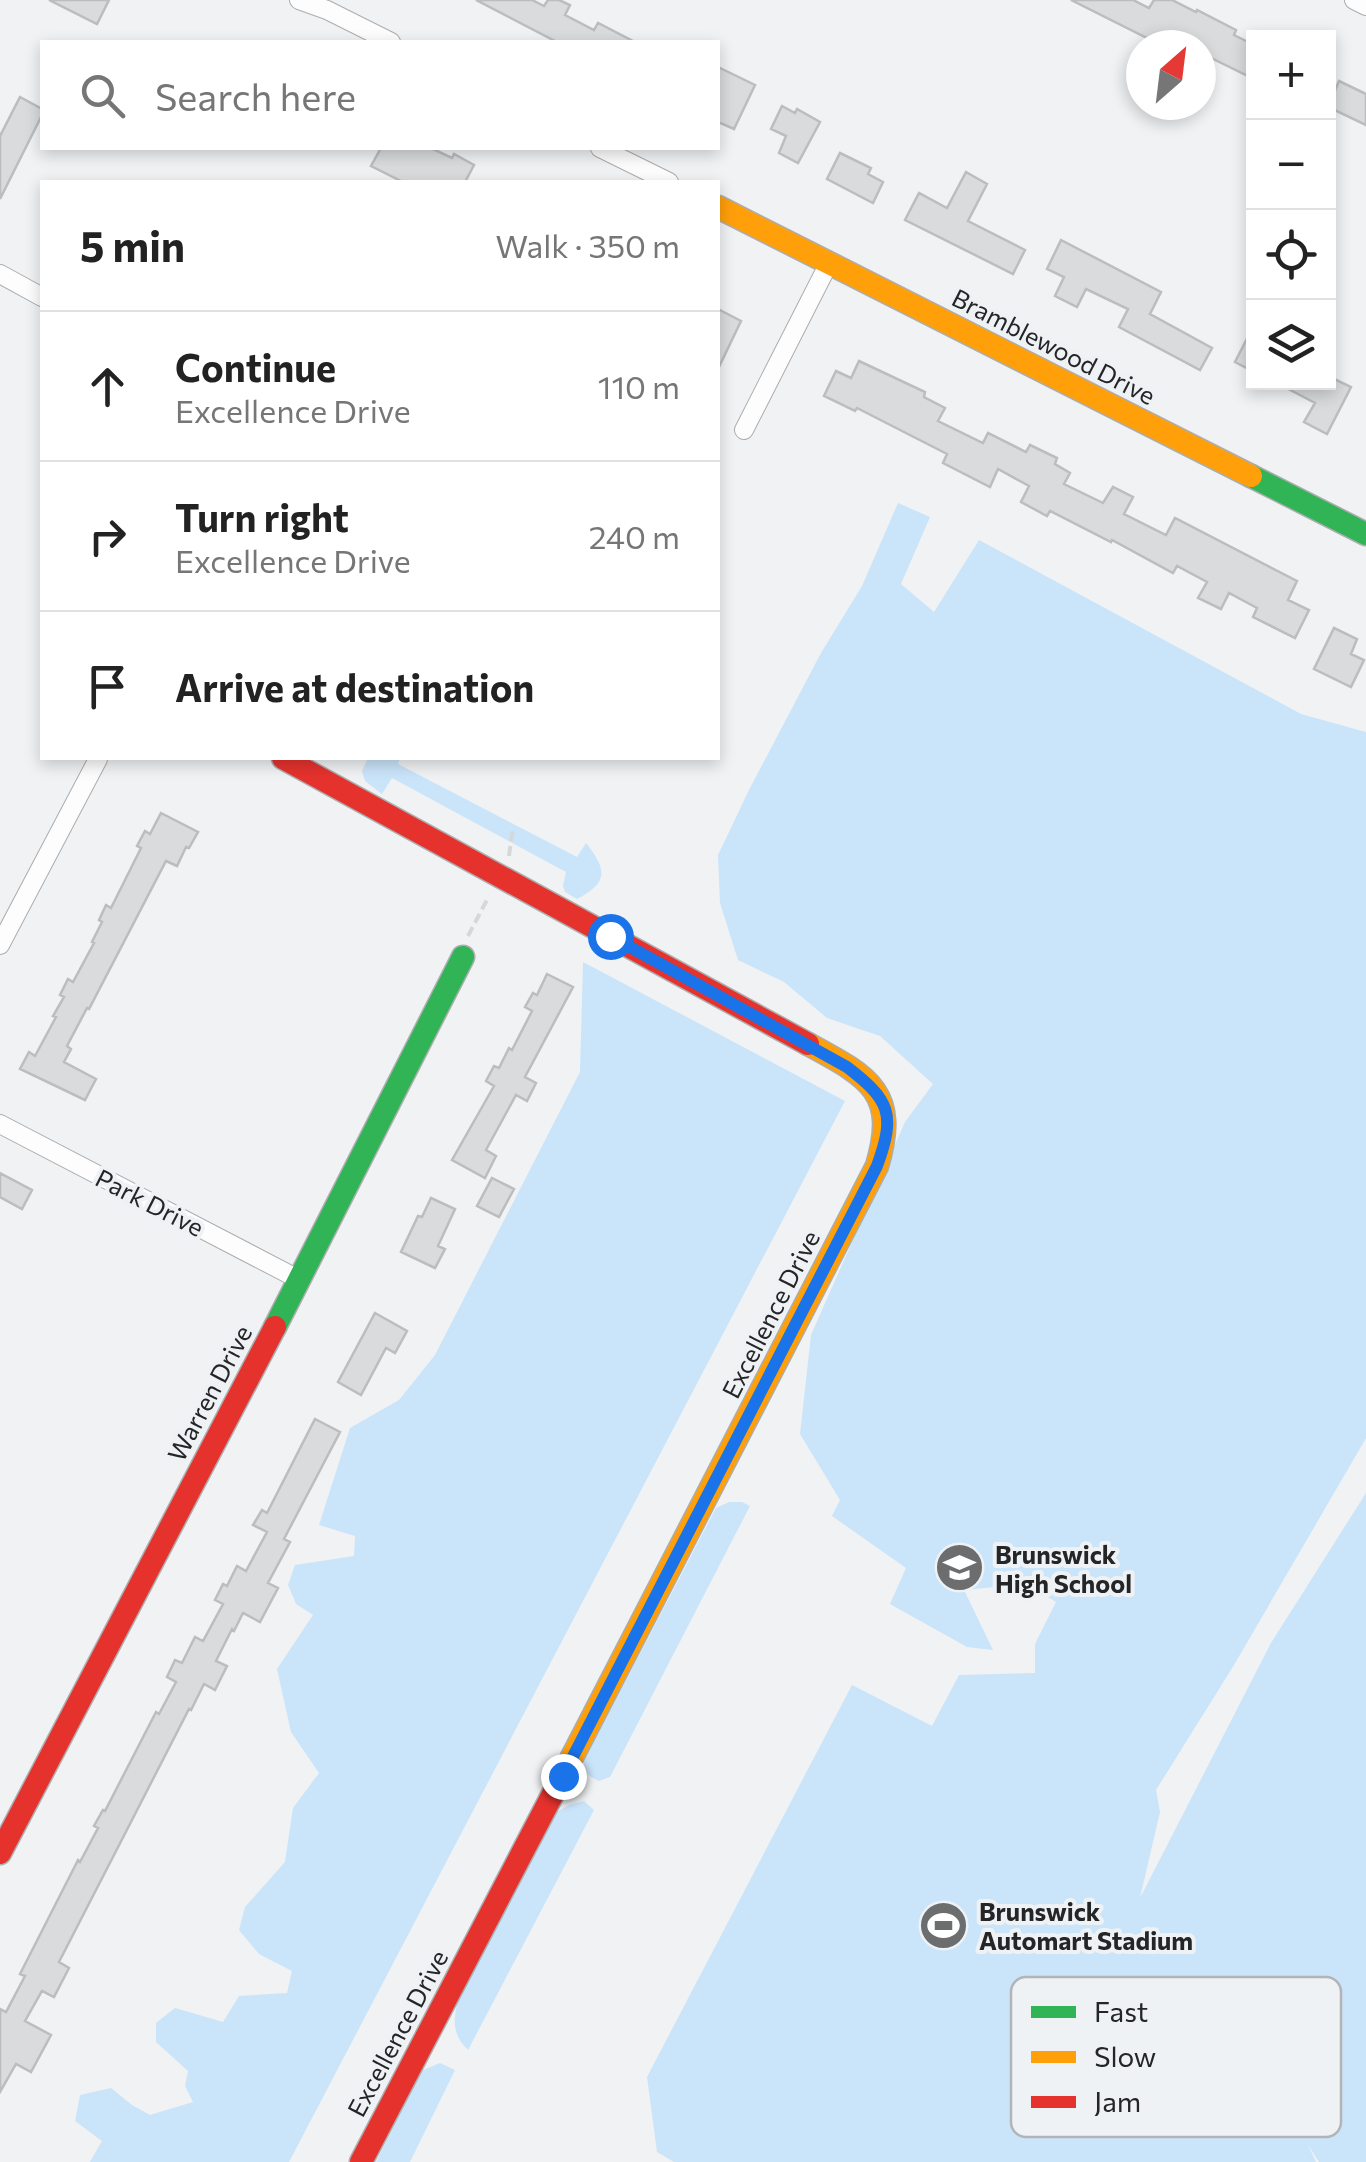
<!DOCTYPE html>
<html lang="en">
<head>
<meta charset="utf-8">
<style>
	:root { --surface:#fff; --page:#f2f2f2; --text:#222; --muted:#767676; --line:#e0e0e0 }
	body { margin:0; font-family:Commissioner,sans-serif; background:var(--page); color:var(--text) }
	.controls { position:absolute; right:30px; top:30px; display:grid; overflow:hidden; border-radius:0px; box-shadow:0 5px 15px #0003 }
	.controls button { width:90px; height:90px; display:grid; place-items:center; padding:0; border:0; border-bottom:2px solid var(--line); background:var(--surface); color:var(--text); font:50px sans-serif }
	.compass { position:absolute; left:1126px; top:30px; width:90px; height:90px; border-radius:50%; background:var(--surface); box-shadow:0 5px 15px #0003; rotate:28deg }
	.stop { position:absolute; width:30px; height:30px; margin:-22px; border:8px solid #1a73e8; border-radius:50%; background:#fff }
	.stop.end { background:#1a73e8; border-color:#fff; box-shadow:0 2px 10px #0008 }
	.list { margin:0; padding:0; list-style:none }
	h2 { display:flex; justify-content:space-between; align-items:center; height:130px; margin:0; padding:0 40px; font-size:42px }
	h2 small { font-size:32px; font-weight:400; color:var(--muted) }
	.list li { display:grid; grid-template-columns:65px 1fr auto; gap:30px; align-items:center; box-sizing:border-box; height:150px; padding:0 40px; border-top:2px solid var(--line) }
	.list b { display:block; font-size:38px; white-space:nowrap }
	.list p { margin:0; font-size:32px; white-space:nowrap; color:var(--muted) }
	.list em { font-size:32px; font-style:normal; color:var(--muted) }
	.icon { flex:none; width:55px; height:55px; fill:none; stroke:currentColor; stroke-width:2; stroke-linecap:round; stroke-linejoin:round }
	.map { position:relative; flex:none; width:1366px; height:2162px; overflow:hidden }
	.search { position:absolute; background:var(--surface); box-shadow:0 5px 15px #0003; left:40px; top:40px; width:680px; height:110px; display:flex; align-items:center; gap:25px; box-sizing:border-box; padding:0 35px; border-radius:0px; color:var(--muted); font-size:38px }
	.panel { position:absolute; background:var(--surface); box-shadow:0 5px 15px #0003; left:40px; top:180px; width:680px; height:580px; border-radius:0px }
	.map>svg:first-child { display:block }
</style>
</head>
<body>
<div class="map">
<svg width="1366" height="2162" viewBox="0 0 1366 2162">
	<rect width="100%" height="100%" fill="#f0f2f4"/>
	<path fill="#cae4fa" d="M898,503l32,14 -29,67 33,28 45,-72 322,174 65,18v706l-132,227 -78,125 4,22 -20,86 131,-255 95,-150v669h-47l-11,-17 8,17h-642l-17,-10 -10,-75 205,-392 80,41 27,-51 76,-2v-29l21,-42 -30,-18 -62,6 29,60 -26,-3 -77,-43 16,-36 -74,-52 8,-16 -40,-66 11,-99 94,-213 28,-38 -53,-48 -53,-18 -43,-36 -46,-22 -18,-57 -2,-48 31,-65 72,-137 41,-67z
		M368,758h32l-2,6 179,93 9,-14c21,27 23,39 -9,56l-12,-7 -2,-6 3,-14 -174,-94 -10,16 -17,-13 -3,-10z
		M583,962l262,139 -556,1061h-199l12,-21 -27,-20 5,-26 31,-7 21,17 18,10 43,-13 -8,-16 3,-15 -32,-29v-19l19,-15 48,14 16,-26 48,-3 5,-22 -33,-17 -20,-24 6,-23 40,-45 8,-54 26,-35 -28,-41 -14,-63 36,-54 -17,-11 -8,-19 7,-20 59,-9 1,-20 -36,-11 31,-97 49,-28 36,-45 145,-283z
		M729,1502h13l8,4 -140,271 -11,4c-11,-5 -15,-8 -15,-20l132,-253z
		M584,1801l10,9 -126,240c-16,-16 -15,-29 -10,-50l97,-187 14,-8z
		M440,2063l15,7 -45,92h-34l45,-91z"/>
	<path fill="#d9dbdc" stroke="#bcbdbf" stroke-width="2.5" d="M49,0h60l-12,24z
		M476,0h56l12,6 4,-6h11l11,5 -5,10 29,15 4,-7 37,19h-78z
		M1071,0h62l16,8 5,-8h18l24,12 1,-2 39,20 -2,5 20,10v34l-53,-26v-8h-15l-22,-11 -5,10z
		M718,67l37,18 -21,44 -16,-7z
		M1339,81l27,13v31l-38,-18z
		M20,97l22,12v6l-42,84v-63z
		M782,106l13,7 2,-4 23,13 -22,41 -19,-10 7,-17 -15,-7z
		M381,148h50l21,10 2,-4 20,11 -9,17h-62l-32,-16z
		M840,153l31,15 -3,6 15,8 -10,21 -46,-24z
		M966,172l21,12 -19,37 57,29 -12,24 -108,-54 14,-27 28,15z
		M1061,240l100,52 -11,22 62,34 -12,22 -81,-43 9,-18 -42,-20 -9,18 -22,-11 9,-19 -17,-8z
		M718,309l23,12 -23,48z
		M1254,325v47l-19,-10z
		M859,361l66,31 -1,5 21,11 -7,13 45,22 5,-10 38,19 4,-7 27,13 -2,6 15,9 -6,11 39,19 10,-16 20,10 -9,17 42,21 9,-17 122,63 -9,19 21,10 -14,28 -42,-21 4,-9 -28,-15 -8,16 -23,-11 9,-16 -30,-16 -4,7 -61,-33 -1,2 -61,-31 -3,5 -26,-14 8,-16 -31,-17 -8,18 -47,-24 4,-9 -90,-46 -2,3 -31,-15 12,-25 15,7z
		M1328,376l23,11 -24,47 -23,-12 11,-19 -40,-21h53z
		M1334,628l23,11 -6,15 13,6 -13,27 -37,-18z
		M161,813l37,19 -9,16 -3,-1 -9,19 -11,-5 -77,148 -2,-1 -20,38 4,3 -7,13 32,17 -11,21 -65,-31 9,-17 6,4 21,-39 -3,-1 11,-19 -4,-2 8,-16 5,3 21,-39 -2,-1 10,-20 -3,-2 7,-15 5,3 30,-60 -4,-2 8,-15 5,3z
		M547,974l26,13 -48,90 11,6 -9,18 -11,-6 -30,55 10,6 -11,22 -33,-18 42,-74 -8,-5 8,-15 5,2 10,-20 3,2 20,-39 -7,-4 8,-14 4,2z
		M0,1173l32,17 -10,19 -22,-12z
		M492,1178l22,11 -15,28 -22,-11z
		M431,1198l24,11 -17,37 7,3 -10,19 -34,-16 17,-36 4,1z
		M375,1313l32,18 -12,22 -9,-5 -25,47 -23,-13z
		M315,1419l25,13 -56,107 6,3 -22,41 10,5 -18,34 -17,-9 -9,18 -2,-2 -16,32 11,5 -12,24 -11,-6 -13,26 -2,-1 -130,253 10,6 -15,29 -12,-6 -17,30 26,14 -20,37 -15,-8 -16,28v-83l6,3 19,-36 -5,-2 58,-114 2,2 18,-34 -4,-2 9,-16 2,1 51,-99 3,2 17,-32 -9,-5 8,-17 7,3 13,-26 8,4 20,-37 -8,-4 8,-16 4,2 10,-20 9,5 21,-39 -14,-7 9,-15 5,3z"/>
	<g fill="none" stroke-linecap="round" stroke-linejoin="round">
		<defs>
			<path id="street" d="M299,0l28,10 64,32
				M1354,0l12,6
				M600,148l69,34
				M0,274l42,23
				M744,430l85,-167
				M0,945l98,-186
				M0,1124l300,156"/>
			<path id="fast" d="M1251,476l115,58
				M275,1327l188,-370"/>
			<path id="slow" d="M718,207l533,269
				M568,1765l309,-599c22,-74 -8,-89 -69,-122"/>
			<path id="jam" d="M283,758l525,286
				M0,1853l275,-526
				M361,2162l207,-397"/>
		</defs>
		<use href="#street" stroke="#acadaf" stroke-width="20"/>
		<use href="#fast" stroke="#acadaf" stroke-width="25"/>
		<use href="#slow" stroke="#acadaf" stroke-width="25"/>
		<use href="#jam" stroke="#acadaf" stroke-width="25"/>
		<path stroke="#d6d8d8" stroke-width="4" stroke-dasharray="10 5" stroke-linecap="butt" d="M509,856l4,-29
			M468,936l21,-40"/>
		<use href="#street" stroke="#fdfdfd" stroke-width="18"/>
		<use href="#fast" stroke="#30b455" stroke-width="22"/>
		<use href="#slow" stroke="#ff9f0a" stroke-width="22"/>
		<use href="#jam" stroke="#e5322d" stroke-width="22"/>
	</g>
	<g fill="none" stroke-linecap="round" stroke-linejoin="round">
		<path stroke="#1a73e8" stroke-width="12" d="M563,1776l314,-610c19,-52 13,-66 -30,-99l-237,-131"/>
	</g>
	<defs>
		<symbol id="school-disc" viewBox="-11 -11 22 22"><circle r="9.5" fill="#6b6d6e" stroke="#eff2f5"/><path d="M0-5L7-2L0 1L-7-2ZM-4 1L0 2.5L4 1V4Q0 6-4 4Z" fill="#fff"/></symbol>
		<symbol id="stadium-disc" viewBox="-11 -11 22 22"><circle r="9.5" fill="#6b6d6e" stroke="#eff2f5"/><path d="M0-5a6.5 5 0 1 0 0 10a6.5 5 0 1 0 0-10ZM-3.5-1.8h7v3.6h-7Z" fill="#fff"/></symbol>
	</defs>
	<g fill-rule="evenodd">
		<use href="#school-disc" x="932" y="1540" width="55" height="55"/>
		<use href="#stadium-disc" x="916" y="1898" width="55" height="55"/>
	</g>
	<g text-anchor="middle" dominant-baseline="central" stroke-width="8" stroke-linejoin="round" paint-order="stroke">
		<g font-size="25" fill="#242526" stroke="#eff2f5">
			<text transform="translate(1054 346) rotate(27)">Bramblewood Drive</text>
			<text transform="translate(150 1202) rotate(27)">Park Drive</text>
			<text transform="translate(770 1314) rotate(-63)">Excellence Drive</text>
			<text transform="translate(209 1393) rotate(-62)">Warren Drive</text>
			<text transform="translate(397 2033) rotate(-62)">Excellence Drive</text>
		</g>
		<g font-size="25" font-weight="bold" fill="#242526" stroke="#eff2f5" text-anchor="start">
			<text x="995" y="1554">Brunswick<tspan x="995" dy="29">High School</tspan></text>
			<text x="979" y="1911">Brunswick<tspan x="979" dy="29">Automart Stadium</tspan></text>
		</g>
	</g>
	<rect x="1011" y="1977" width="330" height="160" rx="15" fill="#eff2f5" stroke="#b2b4b7" stroke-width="2.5"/>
	<rect x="1031" y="2006" width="45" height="12" fill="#30b455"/>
	<rect x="1031" y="2051" width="45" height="12" fill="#ff9f0a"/>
	<rect x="1031" y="2096" width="45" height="12" fill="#e5322d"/>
	<g font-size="28" fill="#242526">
		<text x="1094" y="2022">Fast</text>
		<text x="1094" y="2067">Slow</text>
		<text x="1094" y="2112">Jam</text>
	</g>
</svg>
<div class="controls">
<button>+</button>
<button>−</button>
<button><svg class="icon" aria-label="locate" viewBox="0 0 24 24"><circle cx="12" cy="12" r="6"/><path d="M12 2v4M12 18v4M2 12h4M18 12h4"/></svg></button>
<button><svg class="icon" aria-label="layers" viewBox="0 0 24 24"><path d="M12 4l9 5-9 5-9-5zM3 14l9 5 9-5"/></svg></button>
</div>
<svg class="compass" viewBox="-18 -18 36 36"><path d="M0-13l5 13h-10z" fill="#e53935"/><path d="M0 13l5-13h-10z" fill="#767676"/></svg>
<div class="stop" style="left:610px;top:936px"></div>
<div class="stop end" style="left:563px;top:1776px"></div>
<div class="search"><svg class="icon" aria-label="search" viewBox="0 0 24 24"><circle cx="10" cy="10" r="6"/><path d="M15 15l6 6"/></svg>Search here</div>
<section class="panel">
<h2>5 min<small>Walk · 350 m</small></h2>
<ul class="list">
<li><svg class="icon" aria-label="ahead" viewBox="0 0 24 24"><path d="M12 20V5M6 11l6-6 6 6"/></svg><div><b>Continue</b><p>Excellence Drive</p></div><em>110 m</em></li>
<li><svg class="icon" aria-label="right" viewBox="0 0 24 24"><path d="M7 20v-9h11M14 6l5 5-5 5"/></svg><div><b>Turn right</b><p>Excellence Drive</p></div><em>240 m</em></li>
<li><svg class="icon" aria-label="arrive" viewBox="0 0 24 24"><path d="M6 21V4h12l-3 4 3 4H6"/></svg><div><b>Arrive at destination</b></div></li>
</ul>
</section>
</div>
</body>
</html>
